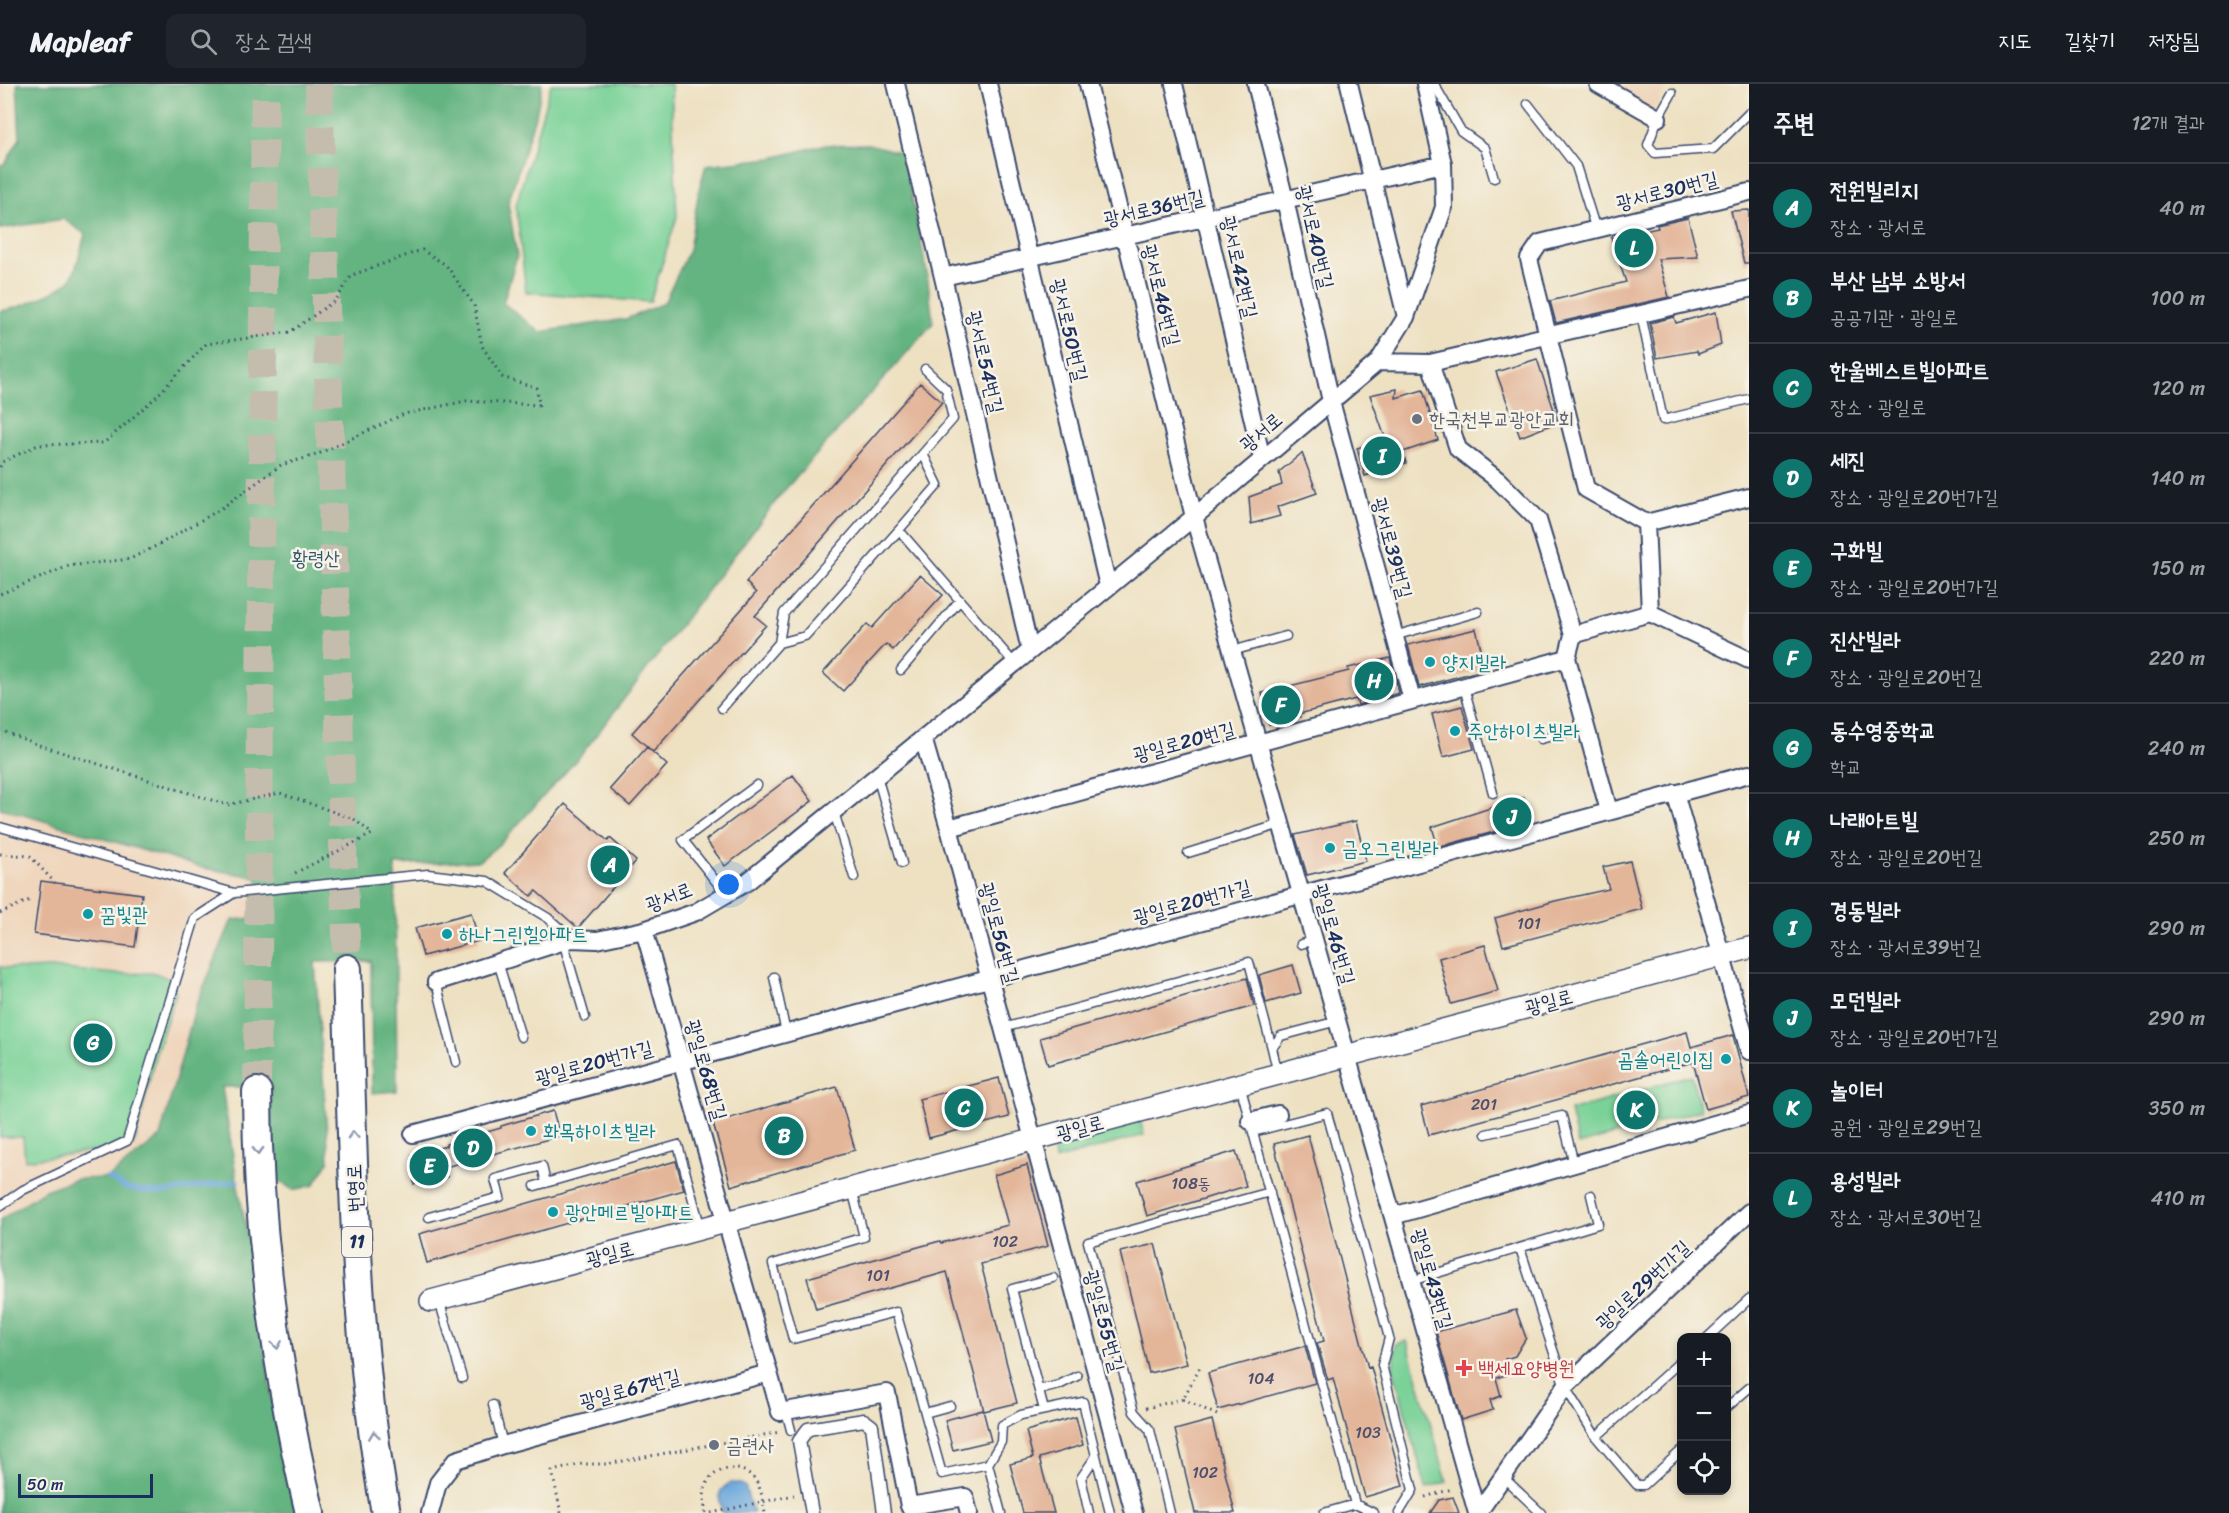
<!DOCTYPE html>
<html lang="ko">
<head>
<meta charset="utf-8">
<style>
	:root { --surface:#171b24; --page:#20242c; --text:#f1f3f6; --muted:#9ea1a6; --line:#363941; --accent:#0f766e }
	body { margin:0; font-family:Sriracha,"Poor Story",sans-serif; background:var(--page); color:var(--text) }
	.controls { position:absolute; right:18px; bottom:18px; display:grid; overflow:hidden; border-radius:12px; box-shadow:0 3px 9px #0003 }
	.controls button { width:54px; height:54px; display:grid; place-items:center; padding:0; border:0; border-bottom:2px solid var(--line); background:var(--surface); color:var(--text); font:30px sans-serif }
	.scale { position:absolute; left:18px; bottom:15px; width:135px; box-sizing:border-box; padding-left:6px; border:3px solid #1b2f5e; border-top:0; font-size:16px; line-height:21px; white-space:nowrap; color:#1b2f5e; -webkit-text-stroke:4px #f7f3e8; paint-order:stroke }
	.you { position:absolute; left:729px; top:801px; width:21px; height:21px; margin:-15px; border:4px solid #fff; border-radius:50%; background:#1a73e8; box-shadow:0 0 0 9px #1a73e833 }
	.badge { display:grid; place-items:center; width:39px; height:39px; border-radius:50%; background:var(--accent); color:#fff; font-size:20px; font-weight:700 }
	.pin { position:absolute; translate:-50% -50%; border:3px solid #fff; box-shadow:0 2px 6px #0006 }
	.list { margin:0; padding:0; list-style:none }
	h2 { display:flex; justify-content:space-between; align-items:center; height:78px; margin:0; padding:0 24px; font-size:26px }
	h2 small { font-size:20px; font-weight:400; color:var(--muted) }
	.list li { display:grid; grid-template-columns:39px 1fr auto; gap:18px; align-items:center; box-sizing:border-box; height:90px; padding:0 24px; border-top:2px solid var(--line) }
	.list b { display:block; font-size:22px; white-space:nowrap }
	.list p { margin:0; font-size:20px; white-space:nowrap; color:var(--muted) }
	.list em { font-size:20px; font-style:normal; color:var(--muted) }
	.icon { flex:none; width:33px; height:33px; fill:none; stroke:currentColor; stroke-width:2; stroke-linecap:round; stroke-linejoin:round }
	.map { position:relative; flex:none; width:1749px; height:1429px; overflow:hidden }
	header { display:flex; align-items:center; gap:36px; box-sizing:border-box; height:84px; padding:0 30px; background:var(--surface); border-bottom:2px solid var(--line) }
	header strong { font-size:28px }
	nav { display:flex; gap:33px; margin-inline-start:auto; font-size:21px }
	.search { width:420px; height:54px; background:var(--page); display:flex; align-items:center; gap:15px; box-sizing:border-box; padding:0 21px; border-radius:12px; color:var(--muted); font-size:22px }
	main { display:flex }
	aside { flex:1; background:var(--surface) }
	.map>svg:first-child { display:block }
</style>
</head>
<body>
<header>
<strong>Mapleaf</strong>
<div class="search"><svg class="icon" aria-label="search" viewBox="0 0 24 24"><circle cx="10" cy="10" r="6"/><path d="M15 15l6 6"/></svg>장소 검색</div>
<nav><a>지도</a><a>길찾기</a><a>저장됨</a></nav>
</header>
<main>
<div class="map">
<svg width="1749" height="1429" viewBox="0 0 1749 1429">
	<rect width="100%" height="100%" fill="#f7f3e8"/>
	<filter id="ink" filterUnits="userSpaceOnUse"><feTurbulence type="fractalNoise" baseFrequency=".0167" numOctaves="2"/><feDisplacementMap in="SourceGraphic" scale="12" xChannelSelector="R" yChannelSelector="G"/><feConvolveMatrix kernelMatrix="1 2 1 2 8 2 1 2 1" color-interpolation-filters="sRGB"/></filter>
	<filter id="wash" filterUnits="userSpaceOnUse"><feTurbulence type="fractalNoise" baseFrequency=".008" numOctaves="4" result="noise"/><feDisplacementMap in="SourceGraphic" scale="24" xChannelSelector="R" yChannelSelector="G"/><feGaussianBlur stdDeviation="1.35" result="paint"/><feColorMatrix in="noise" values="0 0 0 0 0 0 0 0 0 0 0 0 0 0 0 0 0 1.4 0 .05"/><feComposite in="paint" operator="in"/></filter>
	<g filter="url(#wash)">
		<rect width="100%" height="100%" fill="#eee1c2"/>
		<path fill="#efd6bc" d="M0,0h4l5,23 2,29 -11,21z
			M1609,0h59l-14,26z
			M0,724l203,60 54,9 5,14 2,26 -32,4 -36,84 -36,132 -52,41 -32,1 -30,11 -46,30z"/>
		<path fill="#7ad298" stroke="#4a807b" stroke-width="1.5" d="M551,0h120l6,133 -27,85 -124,-10 -10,-87z
			M0,883l26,2 25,-1 66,6 38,-1 17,7 4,13 -21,63 -19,83 -4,8 -107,13 -2,-23h-23z
			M1691,991l10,35 -123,35 -8,-34z
			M1138,1028l6,23 -89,25 -3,-25z
			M1407,1257l40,141 -21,6 -33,-120 3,-24z"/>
		<path fill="#63b480" stroke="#3f726f" stroke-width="1.5" d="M17,0h525l-5,26 -29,93 9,53 -14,47 37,29 86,-13 38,-16 25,-53 10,-60 7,-25 66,-7 51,-13 45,-1 35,9 24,120 6,50 -150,169 -202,263 -79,87 -23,19 -84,4 2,226 -25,2 -1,-132 -56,1 14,199 -15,24 -21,5 -18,-12 -6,-34 2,-57h-49l15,94 13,67 21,143 25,122h-296v-293l45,-30 31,-11 32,-1 52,-41 36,-132 36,-85 32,-3 -2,-26 -6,-14 -53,-9 -203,-60v-497c18,-2 57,-18 70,-31 6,-7 12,-35 15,-46l-22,-15 -63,10v-64l5,-1 15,-26z"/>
		<path fill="#69a6da" stroke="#426a9c" stroke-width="1.5" d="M730,1399h8l7,3 8,27h-30c-4,-15 -8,-21 7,-30z"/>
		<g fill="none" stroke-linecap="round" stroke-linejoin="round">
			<path stroke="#69a6da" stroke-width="5" d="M108,1094l20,11 32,4 77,-12"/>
		</g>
		<g id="blocks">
			<path fill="#e3b599" d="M1749,126v53h-5l-13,-52z
				M1688,134l10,39 -40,2 11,38 -113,26 -6,-22 76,-19 -15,-44 47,-10 -1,-3z
				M1716,228l5,33 -23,9 -1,-3 -40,7 -7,-35 24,-6 2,6z
				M1537,275l21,63 -38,15 -24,-65z
				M920,299l22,19 -187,214 11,9 -113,127 -21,-19 124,-140 -10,-11z
				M1397,305l-1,9 27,-8 15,50 -35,12 3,11 -41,13 -8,-28 29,-8 -16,-45z
				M1302,369l15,40 -40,14 3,9 -29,8 -2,-27 33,-12 -3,-13z
				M920,491l23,20 -50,55 -7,-6 -43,47 -20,-18 44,-49 5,4z
				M1476,545l10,40 -67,18 -11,-42z
				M1390,574l9,35 -41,12 -2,-6 -57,15 1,3 -31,8 -7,-32 87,-22 -1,-3z
				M1462,622l12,43 -31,8 -11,-43z
				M647,663l20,18 -37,41 -20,-17z
				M793,691l19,26 -87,65 -19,-26z
				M1524,713l7,25 -93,25 -6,-20z
				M565,720l43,37 2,-3 26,23 -58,67 -42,-37 -5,5 -26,-23z
				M1356,737l10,40 -59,14 -12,-40z
				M1630,777l12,48 -139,37 -8,-28 60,-17 54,-12 -6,-22z
				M41,797l101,13 -7,53 -101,-13z
				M471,829l8,28 -56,15 -8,-28z
				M1485,861l13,46 -47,13 -12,-46z
				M1293,881l8,28 -35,10 -7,-28z
				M1247,894l7,28 -206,59 -8,-27z
				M1687,948l4,15 42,-12 16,62 -43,12 -13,-47 -264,73 -8,-29z
				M999,994l10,39 -80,21 -10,-39z
				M837,1003l18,63 -124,36 -18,-63z
				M553,1027l7,25 -115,31 2,10 -33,7 -2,-29 34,-9v-2l55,-16v-2z
				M1308,1051l60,233 3,-1 32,119 -38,11 -32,-119 -5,2 -11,-37 7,-2 -50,-197z
				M1236,1067l10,35 -99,30 -10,-35z
				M676,1077l8,29 -257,73 -8,-29z
				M1027,1081l21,81 -67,18 36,139 -33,8 -37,-139 -131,37 -9,-31 133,-37 1,2 67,-18 -14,-50z
				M1155,1160l32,120 -38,9 -29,-121z
				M1516,1226l10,28 -11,18 -10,3 4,15 -13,4 5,18 -11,4 3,10 -32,10 -25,-88z
				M1305,1262l10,37 -97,27 -10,-37z
				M983,1326l8,31 -38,9 -8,-30z
				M1076,1333l7,28 -44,13 15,55h-31l-13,-49 23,-6 -7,-27z
				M1212,1336l23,93h-40l-20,-83z
				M1453,1413l6,16h-29l9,-13z"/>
		</g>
	</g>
	<g filter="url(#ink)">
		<use href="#blocks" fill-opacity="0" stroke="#3b4a6d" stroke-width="1.5"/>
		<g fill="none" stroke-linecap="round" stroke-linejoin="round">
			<path stroke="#c4bdae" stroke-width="28" stroke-dasharray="28 14" stroke-linecap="butt" d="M319,0l28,885
				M257,1008l8,-1008"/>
			<defs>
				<path id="service" d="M1434,0l27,47 24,17 9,30
					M1672,9l-14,25 -10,27 7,8 58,-4 36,-36
					M1528,20l48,62 20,64
					M1641,230l22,106 86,-21
					M899,446l39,-45 -15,-31
					M1394,552l84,-24
					M779,559l26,-7 94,-106 115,133
					M1232,567l54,-15
					M901,586l59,-70
					M1464,603l29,106
					M722,624l57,-65 5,-30 169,-194 -7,-30 -21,-20
					M1541,655l44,-12
					M877,692l25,87
					M834,728l20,65
					M0,743l234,66 194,-19 59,7 61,37 23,20
					M1188,769l93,-29
					M726,810l-43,-54 74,-55
					M563,857l22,76
					M1301,860l13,-4
					M498,878l23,75
					M774,893l12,56
					M436,898l20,80
					M1003,944l246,-66 23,86
					M1278,990l-6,-26 9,-12 49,-13
					M1240,1001l115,419
					M1253,1048l74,-19 62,225 -7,27 31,125 -14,23
					M1486,1050l76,-18 12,48
					M535,1102l143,-41 23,84
					M852,1105l12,48 -91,27 20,75 103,-27 29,101 25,-7
					M0,1122l23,-16 104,-49 68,-223 39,-25
					M429,1133l71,-20 -5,-18 47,-13 4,17
					M1520,1164l45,139 31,50 41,48h7l38,-35
					M1411,1197l187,-57 -7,-29
					M439,1216l23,78
					M1707,1254l42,-39
					M1039,1306l20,-5 18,-9
					M493,1321l10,40
					M1726,1324l23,-20
					M1044,1326l-32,-121 41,-11
					M786,1327l5,19
					M925,1329l17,61 46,-10
					M1596,1353l86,-77
					M1096,1372l14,57
					M1503,1393l38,36
					M1001,1429l-13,-49 13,-22 1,-17 19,-10 62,-13 13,54 -15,22 8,35
					M1170,1429l-20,-83 -16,-18 -46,-170 182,-50
					M1324,1429l31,-9 19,9"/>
				<path id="pedestrian" d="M812,1429l-13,-72 9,-12 56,-9 8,6 12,87"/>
				<path id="minor" d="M896,0l47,193 87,373
					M988,0l120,502
					M1088,0l106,433 283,996
					M1174,0l88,375
					M1256,0l29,116 46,201 81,299
					M1349,0l57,233
					M1598,0l60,34
					M1749,108l-209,51 -11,16 57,230 60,34 103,-26
					M943,193l500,-113
					M1378,278l52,1 319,-74
					M1430,279l28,86 40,31 40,40 35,115
					M1646,439l4,90
					M1573,551l77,-22 99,47
					M1567,574l42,153
					M923,654l26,90 185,685
					M1675,709l74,258
					M949,744l618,-170 6,-23
					M644,846l136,482 107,-19 22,113 56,-9 4,16
					M436,898l135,-43 26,1 47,-10 52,-18 51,-30 447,-365 184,-155 28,-45 38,-110 -1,-43 -18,-80
					M1250,1037l28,-7
					M413,1050l1336,-360
					M1393,1132l356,-102
					M430,1429l8,-30 18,-23 47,-15 266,-72
					M1478,1429l87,-126 184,-175"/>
				<path id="tertiary" d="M431,1217l1318,-353"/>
				<path id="trunk" d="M347,885c6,181 6,365 39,544
					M257,1008c0,142 20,283 53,421"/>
			</defs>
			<use href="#service" stroke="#3b4a6d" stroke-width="11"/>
			<use href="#pedestrian" stroke="#3b4a6d" stroke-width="15"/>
			<use href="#minor" stroke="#3b4a6d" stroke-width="20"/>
			<use href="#tertiary" stroke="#3b4a6d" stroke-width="24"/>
			<use href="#trunk" stroke="#3b4a6d" stroke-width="32"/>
			<path stroke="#3b4a6d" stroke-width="3" stroke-dasharray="1.5 4.5" stroke-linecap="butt" d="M0,383l2,-5 36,-17 66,-2 51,-45 51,-54 84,-12 46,-32 16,-25 70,-25 24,15 28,40 8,41 20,31 35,11 2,17 -73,-4 -62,13 -88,41 -35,10 -62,45 -61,35 -28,14 -61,7 -69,28
				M0,646l42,16 185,59 53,-12 74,26 18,15 -81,41
				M0,770l30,2 25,27
				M0,829l30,-13
				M1183,1315l34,16
				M1146,1324l37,-9 18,-34
				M1425,1413l27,-8
				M561,1429l-9,-42 30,-7h25l173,-32
				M706,1429c-2,-9 -3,-19 0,-28 8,-20 39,-22 50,-4 6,9 7,22 9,32
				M711,1429l83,-18"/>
			<use href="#service" stroke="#fff" stroke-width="8"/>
			<use href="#pedestrian" stroke="#fff" stroke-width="12"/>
			<use href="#minor" stroke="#fff" stroke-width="16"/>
			<use href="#tertiary" stroke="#fff" stroke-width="21"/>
			<use href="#trunk" stroke="#fff" stroke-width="28"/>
		</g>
		<defs><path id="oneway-chevron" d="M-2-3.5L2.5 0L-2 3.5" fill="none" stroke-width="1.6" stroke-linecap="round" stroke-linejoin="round" transform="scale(1.5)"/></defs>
		<g stroke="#8d97ae">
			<use href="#oneway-chevron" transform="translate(353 1051) rotate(-92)"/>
			<use href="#oneway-chevron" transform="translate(258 1067) rotate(89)"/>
			<use href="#oneway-chevron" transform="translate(277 1261) rotate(81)"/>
			<use href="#oneway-chevron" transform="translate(374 1351) rotate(-98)"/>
		</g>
	</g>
	<g fill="#6b7280" stroke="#f7f3e8" stroke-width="2">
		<circle cx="1417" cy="335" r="6"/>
		<circle cx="714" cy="1361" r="6"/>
	</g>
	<g fill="#0f9aa8" stroke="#f7f3e8" stroke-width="2">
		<circle cx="1430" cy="578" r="6"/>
		<circle cx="1455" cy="647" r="6"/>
		<circle cx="1330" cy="764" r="6"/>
		<circle cx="88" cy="830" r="6"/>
		<circle cx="447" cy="850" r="6"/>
		<circle cx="1726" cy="975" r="6"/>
		<circle cx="531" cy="1047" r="6"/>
		<circle cx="553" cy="1128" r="6"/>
	</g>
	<path fill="#e0444e" stroke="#f7f3e8" stroke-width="2" d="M1461 1275h6v6h6v6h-6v6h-6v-6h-6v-6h6z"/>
	<g text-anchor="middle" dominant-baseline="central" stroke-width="5" stroke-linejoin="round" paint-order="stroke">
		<g font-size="16" fill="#4d506d">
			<text x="1529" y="839">101</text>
			<text x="1484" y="1020">201</text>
			<text x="1191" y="1099">108동</text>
			<text x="1005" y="1157">102</text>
			<text x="878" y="1191">101</text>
			<text x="1261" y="1294">104</text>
			<text x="1368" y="1348">103</text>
			<text x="1205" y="1388">102</text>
		</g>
		<rect fill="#f7f3e8" stroke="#5d6a87" stroke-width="1.5" x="342" y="1143" width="30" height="30" rx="4.5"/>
		<g font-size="18" font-weight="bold" fill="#1b2f5e">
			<text x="357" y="1158">11</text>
		</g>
		<g font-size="20" fill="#1b2f5e" stroke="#f7f3e8">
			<text transform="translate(1667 107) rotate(-14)">광서로30번길</text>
			<text transform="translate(1154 124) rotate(-13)">광서로36번길</text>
			<text transform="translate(1315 153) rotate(77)">광서로40번길</text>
			<text transform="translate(1239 183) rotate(77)">광서로42번길</text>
			<text transform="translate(1161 211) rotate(76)">광서로46번길</text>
			<text transform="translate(1069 246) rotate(77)">광서로50번길</text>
			<text transform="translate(985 278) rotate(77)">광서로54번길</text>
			<text transform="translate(1261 348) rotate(-40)">광서로</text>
			<text transform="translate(1392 464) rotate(75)">광서로39번길</text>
			<text transform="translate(1184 658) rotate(-15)">광일로20번길</text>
			<text transform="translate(669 813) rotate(-21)">광서로</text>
			<text transform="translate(1192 818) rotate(-15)">광일로20번가길</text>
			<text transform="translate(999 849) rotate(75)">광일로56번길</text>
			<text transform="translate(1334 850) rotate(74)">광일로46번길</text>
			<text transform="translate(1549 918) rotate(-15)">광일로</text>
			<text transform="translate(594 979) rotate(-15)">광일로20번가길</text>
			<text transform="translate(706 986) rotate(74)">광일로68번길</text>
			<text transform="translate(1080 1044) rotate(-15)">광일로</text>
			<text transform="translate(355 1104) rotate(-92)">번영로</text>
			<text transform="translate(610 1170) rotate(-15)">광일로</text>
			<text transform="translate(1432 1195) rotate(74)">광일로43번길</text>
			<text transform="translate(1643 1201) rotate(-43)">광일로29번가길</text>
			<text transform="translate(1104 1237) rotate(75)">광일로55번길</text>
			<text transform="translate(630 1305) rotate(-15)">광일로67번길</text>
		</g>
		<g font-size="20" fill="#5b616d" stroke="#f7f3e8" text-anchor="start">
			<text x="1429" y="335">한국천부교광안교회</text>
			<text x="726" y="1361">금련사</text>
		</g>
		<g font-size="20" fill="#33586c" stroke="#f7f3e8">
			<text x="316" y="474">황령산</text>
		</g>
		<g font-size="20" fill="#0d838f" stroke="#f7f3e8" text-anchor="start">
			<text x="1442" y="578">양지빌라</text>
			<text x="1467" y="647">주안하이츠빌라</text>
			<text x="1342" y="764">금오그린빌라</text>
			<text x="100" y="830">꿈빛관</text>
			<text x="459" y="850">하나그린힐아파트</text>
			<text x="1714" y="975" text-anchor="end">곰솔어린이집</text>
			<text x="543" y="1047">화목하이츠빌라</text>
			<text x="565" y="1128">광안메르빌아파트</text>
		</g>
		<g font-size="20" fill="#be3a42" stroke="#f7f3e8" text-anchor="start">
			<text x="1478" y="1284">백세요양병원</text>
		</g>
	</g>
</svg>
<div class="controls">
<button>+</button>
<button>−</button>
<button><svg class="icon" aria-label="locate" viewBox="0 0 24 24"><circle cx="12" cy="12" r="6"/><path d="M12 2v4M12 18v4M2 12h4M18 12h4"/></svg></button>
</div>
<div class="scale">50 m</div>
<div class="you"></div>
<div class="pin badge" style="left:610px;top:781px">A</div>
<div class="pin badge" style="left:784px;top:1052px">B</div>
<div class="pin badge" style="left:964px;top:1024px">C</div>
<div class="pin badge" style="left:473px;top:1064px">D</div>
<div class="pin badge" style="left:429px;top:1082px">E</div>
<div class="pin badge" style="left:1281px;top:621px">F</div>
<div class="pin badge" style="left:93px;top:959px">G</div>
<div class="pin badge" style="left:1374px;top:597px">H</div>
<div class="pin badge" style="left:1382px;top:372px">I</div>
<div class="pin badge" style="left:1512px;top:733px">J</div>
<div class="pin badge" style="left:1636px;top:1026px">K</div>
<div class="pin badge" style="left:1634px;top:164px">L</div>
</div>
<aside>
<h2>주변<small>12개 결과</small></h2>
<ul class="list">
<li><span class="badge">A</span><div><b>전원빌리지</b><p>장소 · 광서로</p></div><em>40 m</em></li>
<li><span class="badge">B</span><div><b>부산 남부 소방서</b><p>공공기관 · 광일로</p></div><em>100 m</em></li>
<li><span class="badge">C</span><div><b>한울베스트빌아파트</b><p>장소 · 광일로</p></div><em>120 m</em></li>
<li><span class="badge">D</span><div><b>세진</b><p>장소 · 광일로20번가길</p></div><em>140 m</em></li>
<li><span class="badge">E</span><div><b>구화빌</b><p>장소 · 광일로20번가길</p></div><em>150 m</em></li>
<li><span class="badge">F</span><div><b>진산빌라</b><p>장소 · 광일로20번길</p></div><em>220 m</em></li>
<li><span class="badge">G</span><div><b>동수영중학교</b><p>학교</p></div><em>240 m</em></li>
<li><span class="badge">H</span><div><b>나래아트빌</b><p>장소 · 광일로20번길</p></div><em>250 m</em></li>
<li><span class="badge">I</span><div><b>경동빌라</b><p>장소 · 광서로39번길</p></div><em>290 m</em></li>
<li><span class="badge">J</span><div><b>모던빌라</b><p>장소 · 광일로20번가길</p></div><em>290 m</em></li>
<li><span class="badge">K</span><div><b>놀이터</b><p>공원 · 광일로29번길</p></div><em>350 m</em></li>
<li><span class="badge">L</span><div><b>용성빌라</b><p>장소 · 광서로30번길</p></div><em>410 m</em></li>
</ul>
</aside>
</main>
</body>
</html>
